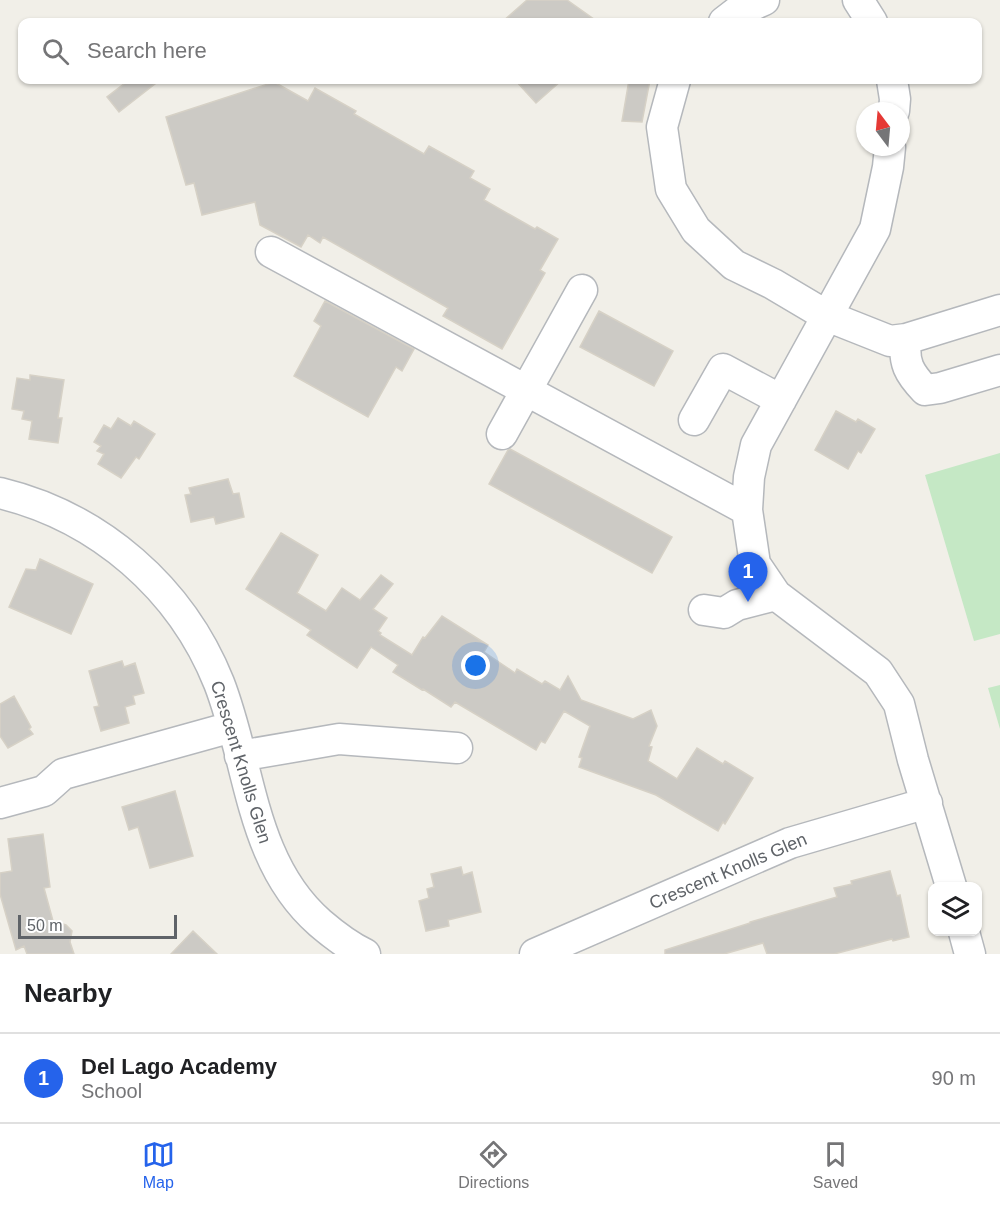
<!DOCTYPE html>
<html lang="en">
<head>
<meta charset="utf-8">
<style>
	:root { --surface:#fff; --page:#f6f6f6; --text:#202124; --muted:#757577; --line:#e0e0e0; --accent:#2563eb }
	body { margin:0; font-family:Helvetica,sans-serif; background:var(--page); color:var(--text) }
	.controls { position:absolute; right:18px; bottom:18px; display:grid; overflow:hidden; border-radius:12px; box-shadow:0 2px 4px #0004 }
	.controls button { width:54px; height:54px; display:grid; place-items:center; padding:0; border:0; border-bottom:2px solid var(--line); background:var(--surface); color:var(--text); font:30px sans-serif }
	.compass { position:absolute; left:856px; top:102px; width:54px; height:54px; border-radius:50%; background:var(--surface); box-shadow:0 2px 4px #0004; rotate:344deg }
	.scale { position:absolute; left:18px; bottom:15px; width:159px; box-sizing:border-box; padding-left:6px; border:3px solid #5f6368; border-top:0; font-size:16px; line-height:21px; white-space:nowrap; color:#5f6368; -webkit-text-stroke:4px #fff; paint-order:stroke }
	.you { position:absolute; left:476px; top:666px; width:21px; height:21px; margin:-15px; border:4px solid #fff; border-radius:50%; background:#1a73e8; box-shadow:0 0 0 9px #1a73e833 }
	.badge { display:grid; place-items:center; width:39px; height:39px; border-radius:50%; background:var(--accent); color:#fff; font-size:20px; font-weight:700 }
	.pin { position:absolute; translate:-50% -50px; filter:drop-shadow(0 2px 3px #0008) }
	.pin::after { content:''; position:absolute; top:32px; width:21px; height:18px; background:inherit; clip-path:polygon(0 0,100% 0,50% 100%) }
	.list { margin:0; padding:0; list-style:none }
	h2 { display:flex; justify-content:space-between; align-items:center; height:78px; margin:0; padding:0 24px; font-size:26px }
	h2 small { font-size:20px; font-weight:400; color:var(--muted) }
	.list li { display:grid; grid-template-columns:39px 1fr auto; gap:18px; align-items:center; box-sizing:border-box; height:90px; padding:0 24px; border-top:2px solid var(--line) }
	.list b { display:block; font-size:22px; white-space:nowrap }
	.list p { margin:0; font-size:20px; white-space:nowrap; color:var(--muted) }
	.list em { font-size:20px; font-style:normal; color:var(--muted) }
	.icon { flex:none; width:33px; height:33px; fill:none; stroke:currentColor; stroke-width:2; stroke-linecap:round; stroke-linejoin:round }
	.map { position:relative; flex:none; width:1000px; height:954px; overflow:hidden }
	.search { position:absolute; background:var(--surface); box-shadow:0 2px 4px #0004; left:18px; right:18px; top:18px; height:66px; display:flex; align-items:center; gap:15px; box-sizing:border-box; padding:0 21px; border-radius:12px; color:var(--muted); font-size:22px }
	.sheet { height:168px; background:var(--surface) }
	nav { display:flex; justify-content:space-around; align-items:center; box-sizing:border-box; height:84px; border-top:2px solid var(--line); background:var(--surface); font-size:16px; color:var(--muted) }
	nav a { display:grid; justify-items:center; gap:3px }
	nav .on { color:var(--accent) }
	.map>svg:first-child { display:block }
</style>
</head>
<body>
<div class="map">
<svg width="1000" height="954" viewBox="0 0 1000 954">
	<rect width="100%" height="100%" fill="#f1efe8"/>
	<path fill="#c5e8c5" d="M1000,453v181l-26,7 -49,-166z
		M1000,685v44l-12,-41z"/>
	<path fill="#cccac5" stroke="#d6d1c6" stroke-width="1.5" d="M527,0h40l31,22h-96z
		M129,80h31l-41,32 -12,-15z
		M515,80h47l-26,23z
		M629,80h21l-8,42 -20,-1z
		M274,82l34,19 7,-13 41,23 -2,3 70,40 5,-8 45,25 -4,7 20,11 -6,11 51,29 2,-2 21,12 -18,31 5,3 -43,76 -59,-33 5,-8 -125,-71 -3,6 -12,-8 -7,12 -41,-22 -5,-23 -53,13 -8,-32 -8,2 -20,-68z
		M325,301l89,48 -12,22 -6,-4 -28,50 -74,-41 27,-50 -7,-5z
		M599,311l74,40 -19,35 -74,-39z
		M30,375l34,5 -6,38h4l-4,25 -29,-4 3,-18 -10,-2 2,-8 -12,-2 5,-31 13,2z
		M836,411l20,11 2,-3 17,10 -14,24 -3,-2 -10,18 -33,-19z
		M118,418l13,8 3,-5 21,13 -16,25 -3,-2 -15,21 -23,-14 6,-10 -7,-3 4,-5 -7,-4 10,-17 7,4z
		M510,449l162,88 -20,36 -163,-89 19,-34z
		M228,479l5,15 6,-1 5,24 -28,7 -2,-7 -23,5 -6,-27 6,-1 -2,-6z
		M281,533l37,22 -21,38 29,18 16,-23 18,12 21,-25 12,9 -20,25 14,9 -9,13 3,2 -1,2 32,20 11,-18 2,1 17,-22 46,29 -4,7 31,21 2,-4 25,15 3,-3 15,9 8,-14 13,24 52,19 18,-9 6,16 -8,20 3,1 -4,14 29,18 20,-31 26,16 2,-3 28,17 -28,46 -2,-2 -5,9 -62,-36 -77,-28 3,-9 -3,-1 11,-31 -26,-15 -19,32 -4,-2 -5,9 -81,-48 -4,5 -28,-18 -1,1 -29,-18 5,-7 -27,-18 -14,21 -50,-33 4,-5 -65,-41z
		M40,559l53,25 -22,50 -62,-27 17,-38 10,1z
		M122,661l2,6 11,-4 9,30 -11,3 2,8 -10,3 4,16 -28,8 -7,-24 5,-1 -10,-35z
		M14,696l17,31 -2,2 4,5 -25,14 -8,-12v-32z
		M175,791l18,65 -43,12 -12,-41 -9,3 -7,-23z
		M43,834l7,53 -6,1 9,33 13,4 6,6 -2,11 4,12h-47l-3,-8 -8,4 -16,-56v-21l12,-2 -4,-32z
		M461,867l2,8 9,-3 9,40 -33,8 1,6 -23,5 -7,-30 10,-3 -2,-9 7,-2 -3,-13z
		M890,871l7,25 3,-1 9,42 -16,4 -1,-2 -58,15h-67l-4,-11 -39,11h-59v-4l85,-27v-1l87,-25 -3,-9 18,-4 -1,-3z
		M193,931l24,23h-46z"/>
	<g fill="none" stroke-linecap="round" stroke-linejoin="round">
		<defs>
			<path id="minor" d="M858,0l14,22
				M724,22l13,-10 27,-12
				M675,80l-13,47 9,62 25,41 38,35 39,19 54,32 63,25 16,-2 94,-29
				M892,80l3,19 -1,12
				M271,252l476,258 8,54 21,31
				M906,339c-3,24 3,34 19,51l15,-2 60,-18
				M694,420l29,-51 58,31
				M502,434l80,-144
				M0,493c99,24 181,95 219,190 32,82 31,179 101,240 14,12 28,23 45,31
				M747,510l2,-33 7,-32 119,-216 13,-62 2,-20
				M704,610l20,3 13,-8 39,-10 102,77 21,32 14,56 38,126
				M240,756l99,-17 118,9
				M0,803l44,-12 19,-17 169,-47
				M964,932l6,22
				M535,954l255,-111 137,-40"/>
		</defs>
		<use href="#minor" stroke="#b5b8bc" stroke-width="33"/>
		<use href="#minor" stroke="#fff" stroke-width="30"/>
	</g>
	<g text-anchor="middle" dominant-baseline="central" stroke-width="4.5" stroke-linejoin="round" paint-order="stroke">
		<g font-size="18" fill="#5f6368" stroke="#fff">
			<text transform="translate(241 762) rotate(73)">Crescent Knolls Glen</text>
			<text transform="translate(728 871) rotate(-23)">Crescent Knolls Glen</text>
		</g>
	</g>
</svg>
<div class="controls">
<button><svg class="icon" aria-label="layers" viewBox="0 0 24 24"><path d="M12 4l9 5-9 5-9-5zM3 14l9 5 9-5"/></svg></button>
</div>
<svg class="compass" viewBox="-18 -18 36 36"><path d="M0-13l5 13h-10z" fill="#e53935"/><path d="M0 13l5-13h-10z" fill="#757577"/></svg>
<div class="scale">50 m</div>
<div class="you"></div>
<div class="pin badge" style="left:748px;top:602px">1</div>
<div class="search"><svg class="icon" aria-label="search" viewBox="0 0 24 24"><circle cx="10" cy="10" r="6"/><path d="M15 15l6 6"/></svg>Search here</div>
</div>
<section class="sheet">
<h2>Nearby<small></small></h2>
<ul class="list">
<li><span class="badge">1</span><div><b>Del Lago Academy</b><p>School</p></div><em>90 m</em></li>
</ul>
</section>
<nav>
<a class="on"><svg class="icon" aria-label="map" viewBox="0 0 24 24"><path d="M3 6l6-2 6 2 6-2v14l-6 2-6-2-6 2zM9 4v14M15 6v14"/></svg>Map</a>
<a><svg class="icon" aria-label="directions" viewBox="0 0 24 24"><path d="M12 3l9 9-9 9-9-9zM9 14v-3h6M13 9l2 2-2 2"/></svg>Directions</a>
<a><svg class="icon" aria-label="saved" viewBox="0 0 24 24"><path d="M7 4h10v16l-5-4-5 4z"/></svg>Saved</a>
</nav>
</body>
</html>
